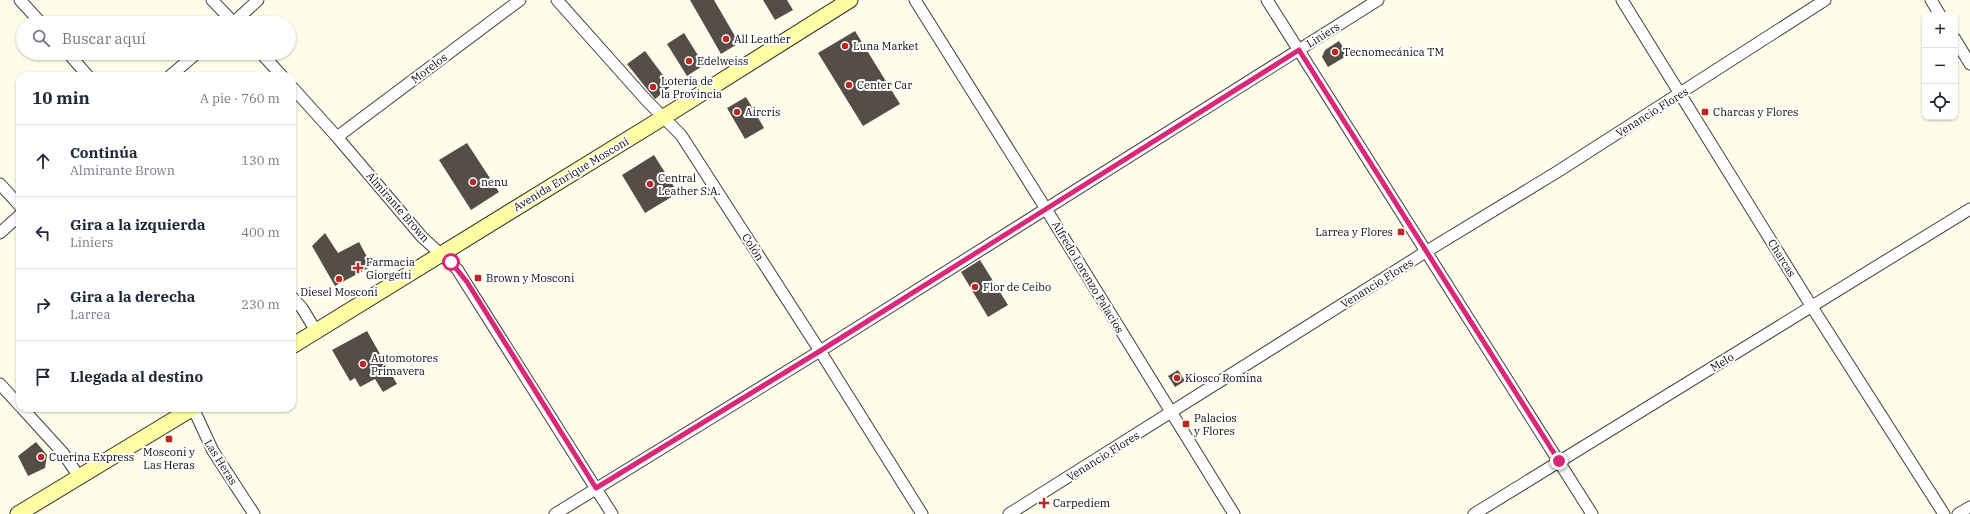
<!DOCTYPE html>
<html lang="es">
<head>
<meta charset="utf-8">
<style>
	:root { --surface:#fff; --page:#f6f6f7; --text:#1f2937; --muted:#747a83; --line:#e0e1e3 }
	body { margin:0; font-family:"IBM Plex Serif",serif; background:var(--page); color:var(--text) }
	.controls { position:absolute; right:12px; top:12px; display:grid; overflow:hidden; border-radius:8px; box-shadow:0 1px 3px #0004 }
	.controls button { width:36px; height:36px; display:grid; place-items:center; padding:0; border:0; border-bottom:1px solid var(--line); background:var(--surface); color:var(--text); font:20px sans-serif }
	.stop { position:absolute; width:12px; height:12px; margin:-9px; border:3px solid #db2777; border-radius:50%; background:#fff }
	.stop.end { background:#db2777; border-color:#fff; box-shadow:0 1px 4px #0008 }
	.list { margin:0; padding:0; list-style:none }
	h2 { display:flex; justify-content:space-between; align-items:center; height:52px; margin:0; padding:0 16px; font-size:17px }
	h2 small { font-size:13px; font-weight:400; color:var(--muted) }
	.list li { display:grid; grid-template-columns:26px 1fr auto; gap:12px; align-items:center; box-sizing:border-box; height:72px; padding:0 16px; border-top:1px solid var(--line) }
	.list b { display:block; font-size:15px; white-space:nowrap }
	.list p { margin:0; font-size:13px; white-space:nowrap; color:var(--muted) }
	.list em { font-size:13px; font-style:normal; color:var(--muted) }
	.icon { flex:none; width:22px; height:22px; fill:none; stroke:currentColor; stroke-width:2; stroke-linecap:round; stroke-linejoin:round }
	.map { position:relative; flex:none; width:1970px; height:514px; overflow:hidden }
	.search { position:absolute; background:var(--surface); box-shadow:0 1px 3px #0004; left:16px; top:16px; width:280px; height:44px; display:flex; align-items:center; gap:10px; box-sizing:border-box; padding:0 14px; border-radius:22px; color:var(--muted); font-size:15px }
	.panel { position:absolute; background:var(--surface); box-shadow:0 1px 3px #0004; left:16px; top:72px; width:280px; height:340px; border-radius:12px }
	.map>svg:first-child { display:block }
</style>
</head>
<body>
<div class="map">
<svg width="1970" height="514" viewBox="0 0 1970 514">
	<rect width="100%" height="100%" fill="#fffdea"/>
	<path fill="#554e48" d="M690,0h24l25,43 -18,11z
		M763,0h24l6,10 -18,10z
		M855,31l45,73 -37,22 -45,-73z
		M684,33l20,32 -17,11 -20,-32z
		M1339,41l9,14 -20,12 -6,-10 3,-7z
		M645,51l26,35 -16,13 -28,-35z
		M746,97l18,31 -19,11 -18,-31z
		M467,143l32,49 -28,18 -32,-50z
		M654,155l24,38 -33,20 -23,-38z
		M325,233l13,20 21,-11 13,24 -37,20 -23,-40z
		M980,260l28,45 -20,12 -27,-45z
		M367,331l30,53 -14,8 -8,-13 -15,8 -5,-9 -5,3 -18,-31z
		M1178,370l7,11 -10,6 -7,-11z
		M36,442l11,13 -2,13 -17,8 -10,-20z"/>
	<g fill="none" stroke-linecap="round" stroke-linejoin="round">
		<defs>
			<path id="street" d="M20,0l21,23
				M212,0l22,23
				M557,0l90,101 34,34 139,216 102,163
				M915,0l131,209 188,305
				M1267,0l325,514
				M1622,0l190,307 132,207
				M1931,0l9,15
				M233,23l25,-23
				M1955,39l15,25
				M68,53l20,23
				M261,53l21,23
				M170,76l27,-23
				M292,87l45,50 85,100 35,32 155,245
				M337,137l183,-137
				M0,184l20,22
				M0,233l20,-18
				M292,297l10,11 14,23
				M0,384l20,22
				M22,408l41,45 17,25
				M193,408l20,43 41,63
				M555,514l265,-163 558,-351
				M1009,514l418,-263 130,-79 268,-172
				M1474,514l496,-305
				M1958,514l12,-7"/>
			<path id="secondary" d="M292,346l372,-229 186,-117
				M18,514l175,-106"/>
		</defs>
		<use href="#street" stroke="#3f3f3f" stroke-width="13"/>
		<use href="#secondary" stroke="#2e2e2e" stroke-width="17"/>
		<use href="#street" stroke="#fff" stroke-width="11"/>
		<use href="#secondary" stroke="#fffda5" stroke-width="15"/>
	</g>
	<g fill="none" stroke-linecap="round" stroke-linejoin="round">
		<path stroke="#db2777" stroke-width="5" d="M451,262l16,20 129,206 224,-137 479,-301 260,411"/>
	</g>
	<g fill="#bf2620" stroke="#fff" stroke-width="1.5">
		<circle cx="726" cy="39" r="4"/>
		<circle cx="845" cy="46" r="4"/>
		<circle cx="1335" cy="52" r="4"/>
		<circle cx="689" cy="61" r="4"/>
		<circle cx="849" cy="85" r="4"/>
		<circle cx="653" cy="87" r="4"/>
		<circle cx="737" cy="112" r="4"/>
		<rect x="1701" y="108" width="8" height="8" rx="2"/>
		<circle cx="473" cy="182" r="4"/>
		<circle cx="650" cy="184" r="4"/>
		<rect x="1397" y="228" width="8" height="8" rx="2"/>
		<path d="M356 262h4v4h4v4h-4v4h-4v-4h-4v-4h4z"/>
		<rect x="474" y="274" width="8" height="8" rx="2"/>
		<circle cx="339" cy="279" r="4"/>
		<circle cx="975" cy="287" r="4"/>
		<circle cx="363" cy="364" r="4"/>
		<circle cx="1177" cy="378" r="4"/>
		<rect x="1182" y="420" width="8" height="8" rx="2"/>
		<rect x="165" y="435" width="8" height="8" rx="2"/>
		<circle cx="41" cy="457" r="4"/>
		<path d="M1042 497h4v4h4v4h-4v4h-4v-4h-4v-4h4z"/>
	</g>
	<g text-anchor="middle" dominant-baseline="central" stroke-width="4" stroke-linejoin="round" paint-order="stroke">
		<g font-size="11" fill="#0c0c0c" stroke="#fff">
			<text transform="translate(1323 35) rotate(-32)">Liniers</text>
			<text transform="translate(429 68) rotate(-37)">Morelos</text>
			<text transform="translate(1652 112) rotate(-32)">Venancio Flores</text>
			<text transform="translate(571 174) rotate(-31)">Avenida Enrique Mosconi</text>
			<text transform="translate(398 207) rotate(49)">Almirante Brown</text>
			<text transform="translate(753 247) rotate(57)">Colón</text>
			<text transform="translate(1782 258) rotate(58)">Charcas</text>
			<text transform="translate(1088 277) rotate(59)">Alfredo Lorenzo Palacios</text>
			<text transform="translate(1377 283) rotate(-32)">Venancio Flores</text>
			<text transform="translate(1722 362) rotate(-31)">Melo</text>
			<text transform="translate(1103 456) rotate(-32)">Venancio Flores</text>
			<text transform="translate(221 462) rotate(58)">Las Heras</text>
		</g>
		<g font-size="11" fill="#0c0c0c" stroke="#fff" text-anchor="start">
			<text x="734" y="39">All Leather</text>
			<text x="853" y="46">Luna Market</text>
			<text x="1343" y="52">Tecnomecánica TM</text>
			<text x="697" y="61">Edelweiss</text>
			<text x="661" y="81">Lotería de<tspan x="661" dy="13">la Provincia</tspan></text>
			<text x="857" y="85">Center Car</text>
			<text x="745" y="112">Aircris</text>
			<text x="1713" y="112">Charcas y Flores</text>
			<text x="658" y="178">Central<tspan x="658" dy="13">Leather S.A.</tspan></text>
			<text x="481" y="182">nenu</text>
			<text x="1393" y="232" text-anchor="end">Larrea y Flores</text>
			<text x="366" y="262">Farmacia<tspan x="366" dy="13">Giorgetti</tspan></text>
			<text x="486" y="278">Brown y Mosconi</text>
			<text x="983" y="287">Flor de Ceibo</text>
			<text x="339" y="292" text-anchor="middle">Diesel Mosconi</text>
			<text x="371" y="358">Automotores<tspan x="371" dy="13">Primavera</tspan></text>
			<text x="1185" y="378">Kiosco Romina</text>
			<text x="1194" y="418">Palacios<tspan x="1194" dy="13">y Flores</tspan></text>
			<text x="169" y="452" text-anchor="middle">Mosconi y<tspan x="169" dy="13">Las Heras</tspan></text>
			<text x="49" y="457">Cuerina Express</text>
			<text x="1053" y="503">Carpediem</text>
		</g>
	</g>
</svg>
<div class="controls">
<button>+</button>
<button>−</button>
<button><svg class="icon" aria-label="locate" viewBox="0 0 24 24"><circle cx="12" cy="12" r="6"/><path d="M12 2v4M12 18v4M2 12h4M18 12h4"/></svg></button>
</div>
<div class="stop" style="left:451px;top:262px"></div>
<div class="stop end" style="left:1559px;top:461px"></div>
<div class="search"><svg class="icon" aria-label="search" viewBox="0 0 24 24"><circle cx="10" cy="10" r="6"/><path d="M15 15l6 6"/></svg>Buscar aquí</div>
<section class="panel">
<h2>10 min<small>A pie · 760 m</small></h2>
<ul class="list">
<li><svg class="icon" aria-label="ahead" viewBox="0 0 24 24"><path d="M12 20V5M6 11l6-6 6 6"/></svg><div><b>Continúa</b><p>Almirante Brown</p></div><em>130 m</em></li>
<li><svg class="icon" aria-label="left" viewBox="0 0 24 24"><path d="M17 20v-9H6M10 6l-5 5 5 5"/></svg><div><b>Gira a la izquierda</b><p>Liniers</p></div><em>400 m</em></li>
<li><svg class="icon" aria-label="right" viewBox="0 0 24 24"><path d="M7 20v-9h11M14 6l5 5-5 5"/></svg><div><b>Gira a la derecha</b><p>Larrea</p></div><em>230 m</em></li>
<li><svg class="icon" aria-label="arrive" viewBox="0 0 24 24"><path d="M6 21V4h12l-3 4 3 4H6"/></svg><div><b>Llegada al destino</b></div></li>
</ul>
</section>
</div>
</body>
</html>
